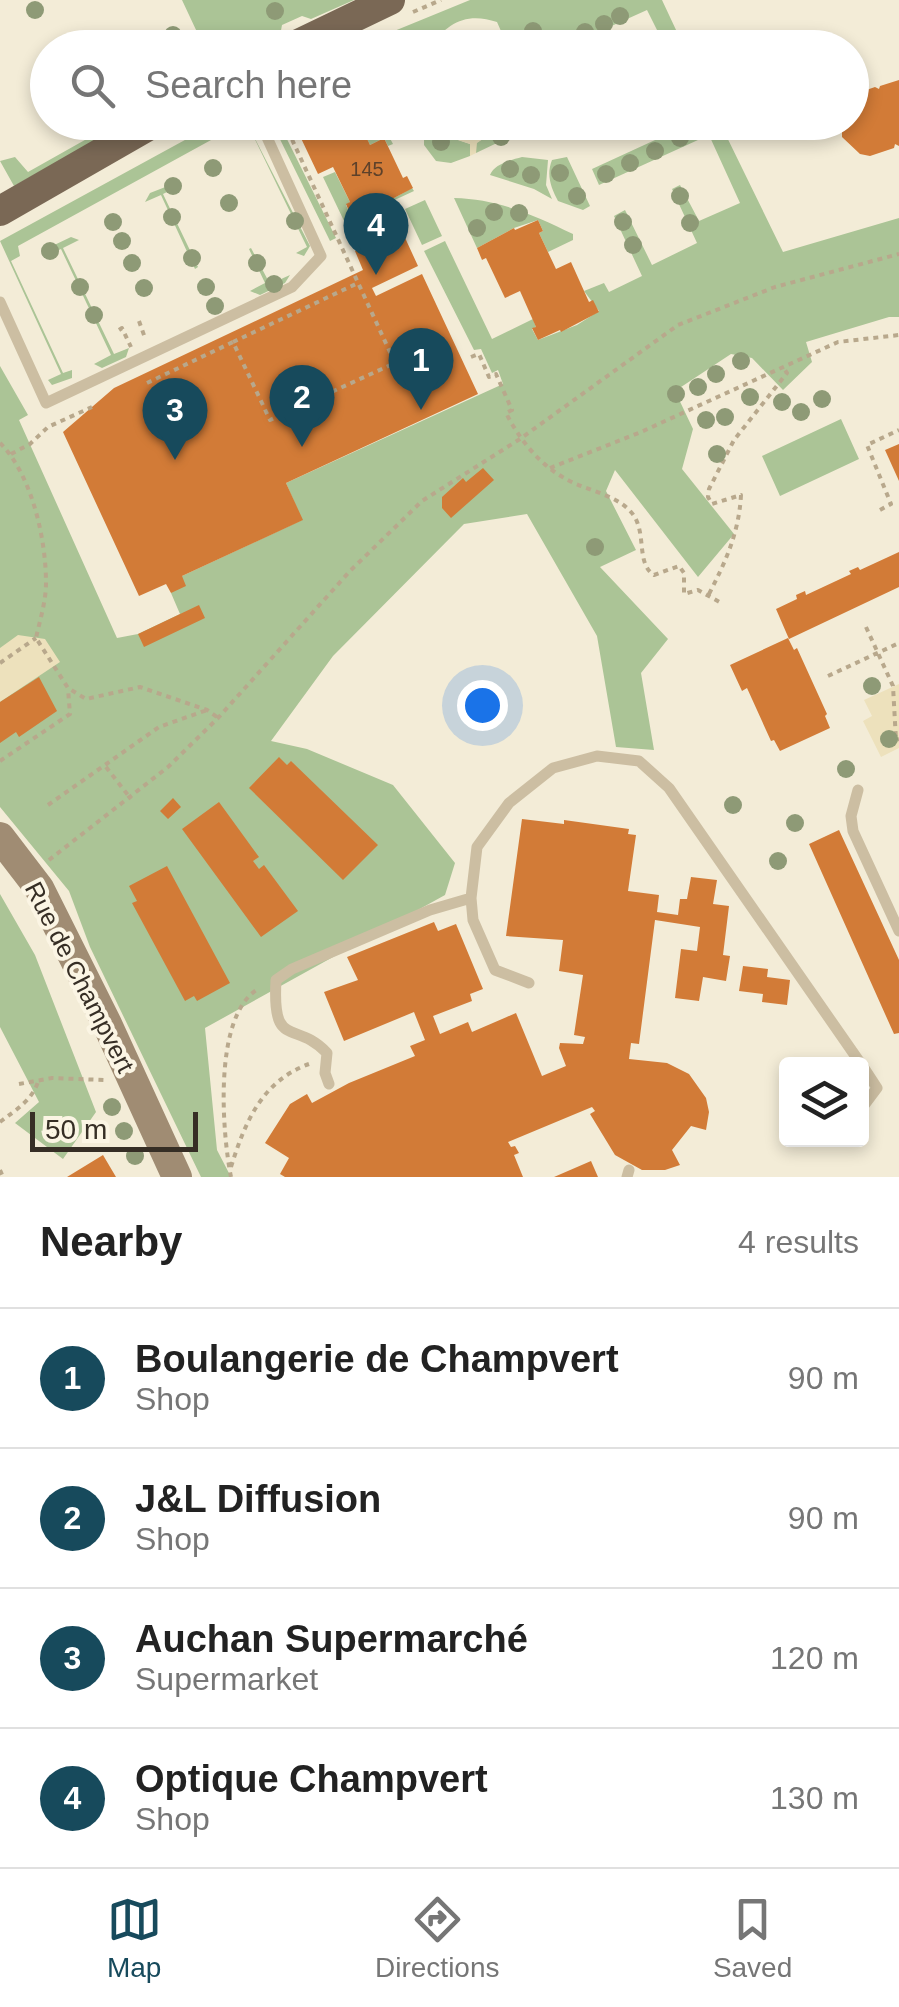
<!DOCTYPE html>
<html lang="en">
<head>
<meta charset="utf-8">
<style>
	:root { --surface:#fff; --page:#f2f2f2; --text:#222; --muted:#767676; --line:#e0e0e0; --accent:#174a5c }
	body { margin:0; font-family:Helvetica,sans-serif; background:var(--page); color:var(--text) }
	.controls { position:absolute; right:30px; bottom:30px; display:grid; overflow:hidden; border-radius:10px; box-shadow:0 5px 15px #0003 }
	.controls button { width:90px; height:90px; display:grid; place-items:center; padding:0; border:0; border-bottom:2px solid var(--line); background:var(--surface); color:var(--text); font:50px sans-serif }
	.scale { position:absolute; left:30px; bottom:25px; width:168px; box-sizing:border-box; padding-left:10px; border:5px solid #362e25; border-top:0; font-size:28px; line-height:35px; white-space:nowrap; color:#362e25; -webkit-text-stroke:8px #fbf5e4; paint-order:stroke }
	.you { position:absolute; left:482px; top:705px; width:35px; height:35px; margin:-25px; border:8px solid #fff; border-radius:50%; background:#1a73e8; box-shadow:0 0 0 15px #1a73e833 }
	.badge { display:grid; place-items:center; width:65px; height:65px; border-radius:50%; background:var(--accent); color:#fff; font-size:32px; font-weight:700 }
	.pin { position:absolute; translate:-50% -82px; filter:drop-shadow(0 2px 5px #0008) }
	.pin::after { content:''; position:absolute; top:52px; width:35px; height:30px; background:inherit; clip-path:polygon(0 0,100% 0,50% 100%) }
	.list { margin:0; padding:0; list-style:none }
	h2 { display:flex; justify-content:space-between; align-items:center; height:130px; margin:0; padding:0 40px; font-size:42px }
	h2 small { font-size:32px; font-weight:400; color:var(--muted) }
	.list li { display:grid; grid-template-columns:65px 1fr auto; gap:30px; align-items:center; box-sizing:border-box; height:140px; padding:0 40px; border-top:2px solid var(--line) }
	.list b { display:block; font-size:38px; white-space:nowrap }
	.list p { margin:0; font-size:32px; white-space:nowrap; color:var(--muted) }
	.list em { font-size:32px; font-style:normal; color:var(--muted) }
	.icon { flex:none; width:55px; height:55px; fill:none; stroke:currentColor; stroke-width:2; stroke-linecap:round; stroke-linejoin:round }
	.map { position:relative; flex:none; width:899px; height:1177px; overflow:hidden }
	.search { position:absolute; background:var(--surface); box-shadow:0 5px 15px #0003; left:30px; right:30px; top:30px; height:110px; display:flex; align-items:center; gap:25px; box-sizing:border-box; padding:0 35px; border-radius:55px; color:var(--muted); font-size:38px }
	.sheet { height:690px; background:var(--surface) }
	nav { display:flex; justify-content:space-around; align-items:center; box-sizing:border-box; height:140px; border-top:2px solid var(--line); background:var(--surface); font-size:28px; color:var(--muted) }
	nav a { display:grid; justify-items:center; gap:5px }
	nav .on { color:var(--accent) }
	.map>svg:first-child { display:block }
</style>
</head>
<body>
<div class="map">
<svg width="899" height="1177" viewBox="0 0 899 1177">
	<rect width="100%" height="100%" fill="#f3ecd7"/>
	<path fill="#abc496" d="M182,0h172l-43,19 -9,-3 -20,9 -2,11 -21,11h-55z
		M470,0h192l22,47h-19l-2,-5 3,-3 -4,-8 -4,1 -11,-22 -82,37h-57l-11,-25c-29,-10 -51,0 -65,25h-45l-5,-11z
		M115,123h12l-113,63 -14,-25 15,-4 13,15z
		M216,123h26l-224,123 2,10 -9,5 52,112 9,-3v8l-20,7 -4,-5 13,-6 -61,-133z
		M247,123l63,123 -6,10 -8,-3 11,-6z
		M272,123h7l57,115 -6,3z
		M371,123h11l11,21 -5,2 -4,-8 -14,7 -9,-18z
		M424,123h28l3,16 15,5v12l-19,7 -15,-2 -12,-16z
		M500,123h51l7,16 -29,-7 -11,1 -42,20v-10l17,-10z
		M692,123h28l63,129 116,-34v99h-10l-83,25 6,20 -29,28 -31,-32 -21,-4 -56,37 18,38 -11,40 52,65 -36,43 -83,-107 -9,21 30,59 -36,17 68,72 -27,34 13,77 -38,-3 -19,-111 -70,-122 -63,10 -131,132 -62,85 36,8 86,36 62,78 -10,32 -240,133 12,122 14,27h-30l-111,-230 -21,-56 -69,-84v-441l28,49 -9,5 98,218 21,-4 42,-20 -9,-21 11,-17 120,-56 -16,-37 217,-99 -5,-14 -6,3 -11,-24 -7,1 -50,-99 21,-10 47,98 41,-20 3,8 -4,2 6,11 39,-15 22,-14 -15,-20 20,-8 5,9 33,-16 -28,-60 11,-6 27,55 45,-22 -25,-54 8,-4 19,36 41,-18 -31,-68 -110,50 -7,-16z
		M522,157l26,3 -2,25 6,14 -18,-10 -44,-14c4,-11 21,-15 32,-18z
		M567,157l23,49 -7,4 -25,-9c-7,-13 -12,-26 -6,-41z
		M335,172l15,30 -4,3 5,11 23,-11 2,3 36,-20 2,3 -69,32 -22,-46z
		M173,184l4,3 -14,7 35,73 -3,2 -34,-74 -16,7 5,-9z
		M454,198c44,1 80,17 119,36v6l-25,12 -9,-19 4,-2 -5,-11 -24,8 -37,20z
		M425,200l17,36 -20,9 -17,-36z
		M71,237l8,3 -16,8 51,106 15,-6 -3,9 -24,11 -8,-4 17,-9 -50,-106 -15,7 2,-8z
		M251,248l19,36 20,-9 -5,8 -25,12 -10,-4 15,-8 -16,-34z
		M841,419l18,40 -79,37 -18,-40z
		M0,894l35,61 61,157 -33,47 -48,-36 24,-21 -39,-75z"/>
	<path fill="#ede1bc" d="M450,123h50l-7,9 -16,11 -1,10 -6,3v-12l-15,-5z
		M18,635l27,4 15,23 -60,40v-54z
		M899,684v64l-18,9 -18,-36 9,-5 -8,-16z"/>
	<path fill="#d27b37" d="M899,80v66l-4,-2 -1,4 -24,8 -10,-2 -18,-17v-8l-3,-2 1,-5h12v-27l23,-8 4,2 1,-3z
		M294,122h65l11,23 14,-7 19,40 4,-2 6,12 -38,20 -1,-3 -23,11 -5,-12 4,-2 -17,-35 -15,7 -19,-40 -4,2 -5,-12z
		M538,220l5,11 -4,2 17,36 15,-7 18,40 4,-2 6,12 -38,20 -1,-2 -22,10 -6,-12 4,-1 -16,-36 -15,7 -19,-40 -4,2 -5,-12 37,-20 1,2z
		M401,229l17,37 -46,22 4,8 46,-22 56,120 -192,89 17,37 -121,56 4,10 -15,7 -5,-9 -27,12 -76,-164 51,-44 249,-118 -8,-19z
		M899,444v37l-14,-31z
		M483,468l11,12 -43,38 -9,-10v-11l21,-19 3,4z
		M899,552v35l-110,52 -13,-30 21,-10 -1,-4 9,-4 1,4 45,-21 -2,-3 9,-4 2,3z
		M199,605l6,13 -61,29 -6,-13z
		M788,638l6,12 3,-2 30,66 -2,2 5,12 -50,23 -6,-11 -3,1 -24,-53 -5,3 -12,-26z
		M39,677l18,34 -38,26 -3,-5 -16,11v-41z
		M279,757l8,8 4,-4 87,84 -35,35 -94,-92z
		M173,798l8,9 -13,12 -8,-8z
		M219,802l40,55 -6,4 6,8 5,-4 34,46 -37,26 -79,-108z
		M522,819l42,5v-4l65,9 -1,5 8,1 -8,56 31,4 -2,17 21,3 2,-16h7l4,-22 26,3 -4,24 16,2 -6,49 7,1 -4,25 -23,-4 -4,24 -24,-3 6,-49 16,2 3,-24 -45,-7 -16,124 -8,-1 -2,16 38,4 22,11 17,24 3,14 -3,18 -15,-4 -19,24 8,15 -15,5h-23l-27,-15 -25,-41 5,-3 -3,-4 -84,35 3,5 4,-1 4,7 -5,2 9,22h-238l-5,-3 9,-16 -24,-15 25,-39 17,-10 5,9 37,-20 66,-27 -5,-10 15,-6 -11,-28 -70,29 -20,-49 34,-12 -11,-23 87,-35 4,9 18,-7 27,65 -13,5 2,7 -39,15 7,18 28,-12 4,10 44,-19 26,63 24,-10 -7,-18 1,-5 23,1 2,-7 -11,-2 9,-60 -24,-4 4,-31 -57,-4z
		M839,830l60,130v73l-5,1 -85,-190z
		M167,866l63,117 -33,18 -3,-5 -9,5 -53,-98 5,-2 -8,-15z
		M743,966l25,3 -1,8 23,3 -3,25 -25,-3 1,-8 -24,-3z
		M103,1155l13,22h-49z
		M591,1161l7,16h-44z"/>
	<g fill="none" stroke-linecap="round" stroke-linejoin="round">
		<path stroke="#b8a88c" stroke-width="4" stroke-dasharray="5 5" stroke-linecap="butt" d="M413,12l28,-12
			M180,130l13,-8
			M139,321l6,17
			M119,330l3,-2 9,19
			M233,342l125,-59
			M471,357l8,-3 10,23 7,-3 16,36 -6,3c16,31 38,57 70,71 19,8 42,13 55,28 17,19 4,51 23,63l25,-9 5,7v21l14,-4 25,14
			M147,383l86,-41 37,78 125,-57 -111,-241
			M0,443c32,32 46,96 46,140 0,18 -6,37 -10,55l32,50 18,11 54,-12 67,23 10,7
			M11,454l19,-10 18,-17 44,-20
			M550,468l91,-36 197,-90 61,-7
			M880,510l11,-6 -24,-59 32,-15
			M709,594c17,-33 30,-62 32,-99l-29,9 -4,-7 1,-8 25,-49 53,-67 -4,-6
			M866,627l27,59 3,54 3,-1
			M0,663l36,-25
			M828,676l71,-33
			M0,761l70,-47 -2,-25
			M106,767l25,32
			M48,805l111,-78 48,-17
			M49,860l119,-93 50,-49 132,-147 72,-70 98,-62 158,-114 97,-38 124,-33
			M19,1084l33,-6 52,2
			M0,1122c17,-13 33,-22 39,-43
			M231,1167c14,-45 31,-86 78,-103
			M0,1170l3,7
			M231,1177c-9,-45 -18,-161 27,-188"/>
		<path stroke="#ccbea2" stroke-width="11" d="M0,302l46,101 246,-116 29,-31 -61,-134
			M858,790l-7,26 2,15 46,100
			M529,983l-34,-13 -22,-50 -2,-22 6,-51 32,-44 44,-35 44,-12 42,5 30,27 192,276
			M862,1065l15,23 -15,20
			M329,1084l-4,-11 2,-20c-32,-34 -55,-2 -51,-73l16,-11 138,-59 41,-12
			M627,1177l2,-7"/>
		<path stroke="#a08c73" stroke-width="30" d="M0,837l39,51 68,136 70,153"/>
		<path stroke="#7a6855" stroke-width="30" d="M290,48l100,-48
			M0,211l155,-89"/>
	</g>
	<g fill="#8e9a76">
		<circle cx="35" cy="10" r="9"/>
		<circle cx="275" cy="11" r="9"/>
		<circle cx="620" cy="16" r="9"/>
		<circle cx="604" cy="24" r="9"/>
		<circle cx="533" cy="31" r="9"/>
		<circle cx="585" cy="32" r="9"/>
		<circle cx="173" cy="35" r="9"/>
		<circle cx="501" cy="137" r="9"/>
		<circle cx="680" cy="138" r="9"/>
		<circle cx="441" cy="142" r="9"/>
		<circle cx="655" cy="151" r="9"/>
		<circle cx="630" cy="163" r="9"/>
		<circle cx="213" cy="168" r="9"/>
		<circle cx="510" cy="169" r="9"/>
		<circle cx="560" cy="173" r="9"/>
		<circle cx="606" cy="174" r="9"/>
		<circle cx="531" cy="175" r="9"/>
		<circle cx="173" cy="186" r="9"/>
		<circle cx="577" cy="196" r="9"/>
		<circle cx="680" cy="196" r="9"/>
		<circle cx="229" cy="203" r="9"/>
		<circle cx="494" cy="212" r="9"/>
		<circle cx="519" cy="213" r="9"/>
		<circle cx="172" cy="217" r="9"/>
		<circle cx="295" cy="221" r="9"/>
		<circle cx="113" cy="222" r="9"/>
		<circle cx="623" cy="222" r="9"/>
		<circle cx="690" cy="223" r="9"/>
		<circle cx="477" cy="228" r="9"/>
		<circle cx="122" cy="241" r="9"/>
		<circle cx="633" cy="245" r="9"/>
		<circle cx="50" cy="251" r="9"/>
		<circle cx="192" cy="258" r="9"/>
		<circle cx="132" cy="263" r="9"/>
		<circle cx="257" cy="263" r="9"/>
		<circle cx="274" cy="284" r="9"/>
		<circle cx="80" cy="287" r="9"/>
		<circle cx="206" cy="287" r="9"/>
		<circle cx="144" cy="288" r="9"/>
		<circle cx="215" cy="306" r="9"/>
		<circle cx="94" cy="315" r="9"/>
		<circle cx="741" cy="361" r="9"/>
		<circle cx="716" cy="374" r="9"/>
		<circle cx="289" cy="384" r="9"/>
		<circle cx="698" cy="387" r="9"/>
		<circle cx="676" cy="394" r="9"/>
		<circle cx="750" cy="397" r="9"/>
		<circle cx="822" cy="399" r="9"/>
		<circle cx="782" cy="402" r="9"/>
		<circle cx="801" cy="412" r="9"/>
		<circle cx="725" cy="417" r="9"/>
		<circle cx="706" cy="420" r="9"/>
		<circle cx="717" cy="454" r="9"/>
		<circle cx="595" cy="547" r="9"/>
		<circle cx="872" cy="686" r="9"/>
		<circle cx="889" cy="739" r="9"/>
		<circle cx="846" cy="769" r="9"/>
		<circle cx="733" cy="805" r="9"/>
		<circle cx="795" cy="823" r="9"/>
		<circle cx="778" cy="861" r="9"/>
		<circle cx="112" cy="1107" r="9"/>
		<circle cx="124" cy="1131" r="9"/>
		<circle cx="135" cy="1156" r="9"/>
	</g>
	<g text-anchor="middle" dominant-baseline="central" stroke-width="8" stroke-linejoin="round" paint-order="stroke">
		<g font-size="20" fill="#5d412a">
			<text x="367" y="169">145</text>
		</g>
		<g font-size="25" fill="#362e25" stroke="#fbf5e4">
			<text transform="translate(80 977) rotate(63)">Rue de Champvert</text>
		</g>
	</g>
</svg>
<div class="controls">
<button><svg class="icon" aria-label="layers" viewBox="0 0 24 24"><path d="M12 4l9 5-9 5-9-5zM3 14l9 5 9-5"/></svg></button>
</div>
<div class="scale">50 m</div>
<div class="you"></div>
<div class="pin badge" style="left:421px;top:410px">1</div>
<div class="pin badge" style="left:302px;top:447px">2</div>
<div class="pin badge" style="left:175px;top:460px">3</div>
<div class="pin badge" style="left:376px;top:275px">4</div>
<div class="search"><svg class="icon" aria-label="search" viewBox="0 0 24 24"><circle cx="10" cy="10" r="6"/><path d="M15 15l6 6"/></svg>Search here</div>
</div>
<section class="sheet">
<h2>Nearby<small>4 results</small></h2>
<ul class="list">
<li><span class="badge">1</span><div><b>Boulangerie de Champvert</b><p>Shop</p></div><em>90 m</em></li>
<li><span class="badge">2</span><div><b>J&amp;L Diffusion</b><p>Shop</p></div><em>90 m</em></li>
<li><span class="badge">3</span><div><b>Auchan Supermarché</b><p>Supermarket</p></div><em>120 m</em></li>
<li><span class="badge">4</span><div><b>Optique Champvert</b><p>Shop</p></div><em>130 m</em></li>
</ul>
</section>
<nav>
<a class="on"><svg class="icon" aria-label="map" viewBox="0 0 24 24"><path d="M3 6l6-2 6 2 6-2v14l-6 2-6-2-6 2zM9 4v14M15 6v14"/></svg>Map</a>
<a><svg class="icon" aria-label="directions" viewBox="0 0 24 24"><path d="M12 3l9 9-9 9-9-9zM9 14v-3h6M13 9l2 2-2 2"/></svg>Directions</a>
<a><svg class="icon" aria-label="saved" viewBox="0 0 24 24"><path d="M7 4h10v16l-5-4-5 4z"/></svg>Saved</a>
</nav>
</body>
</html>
